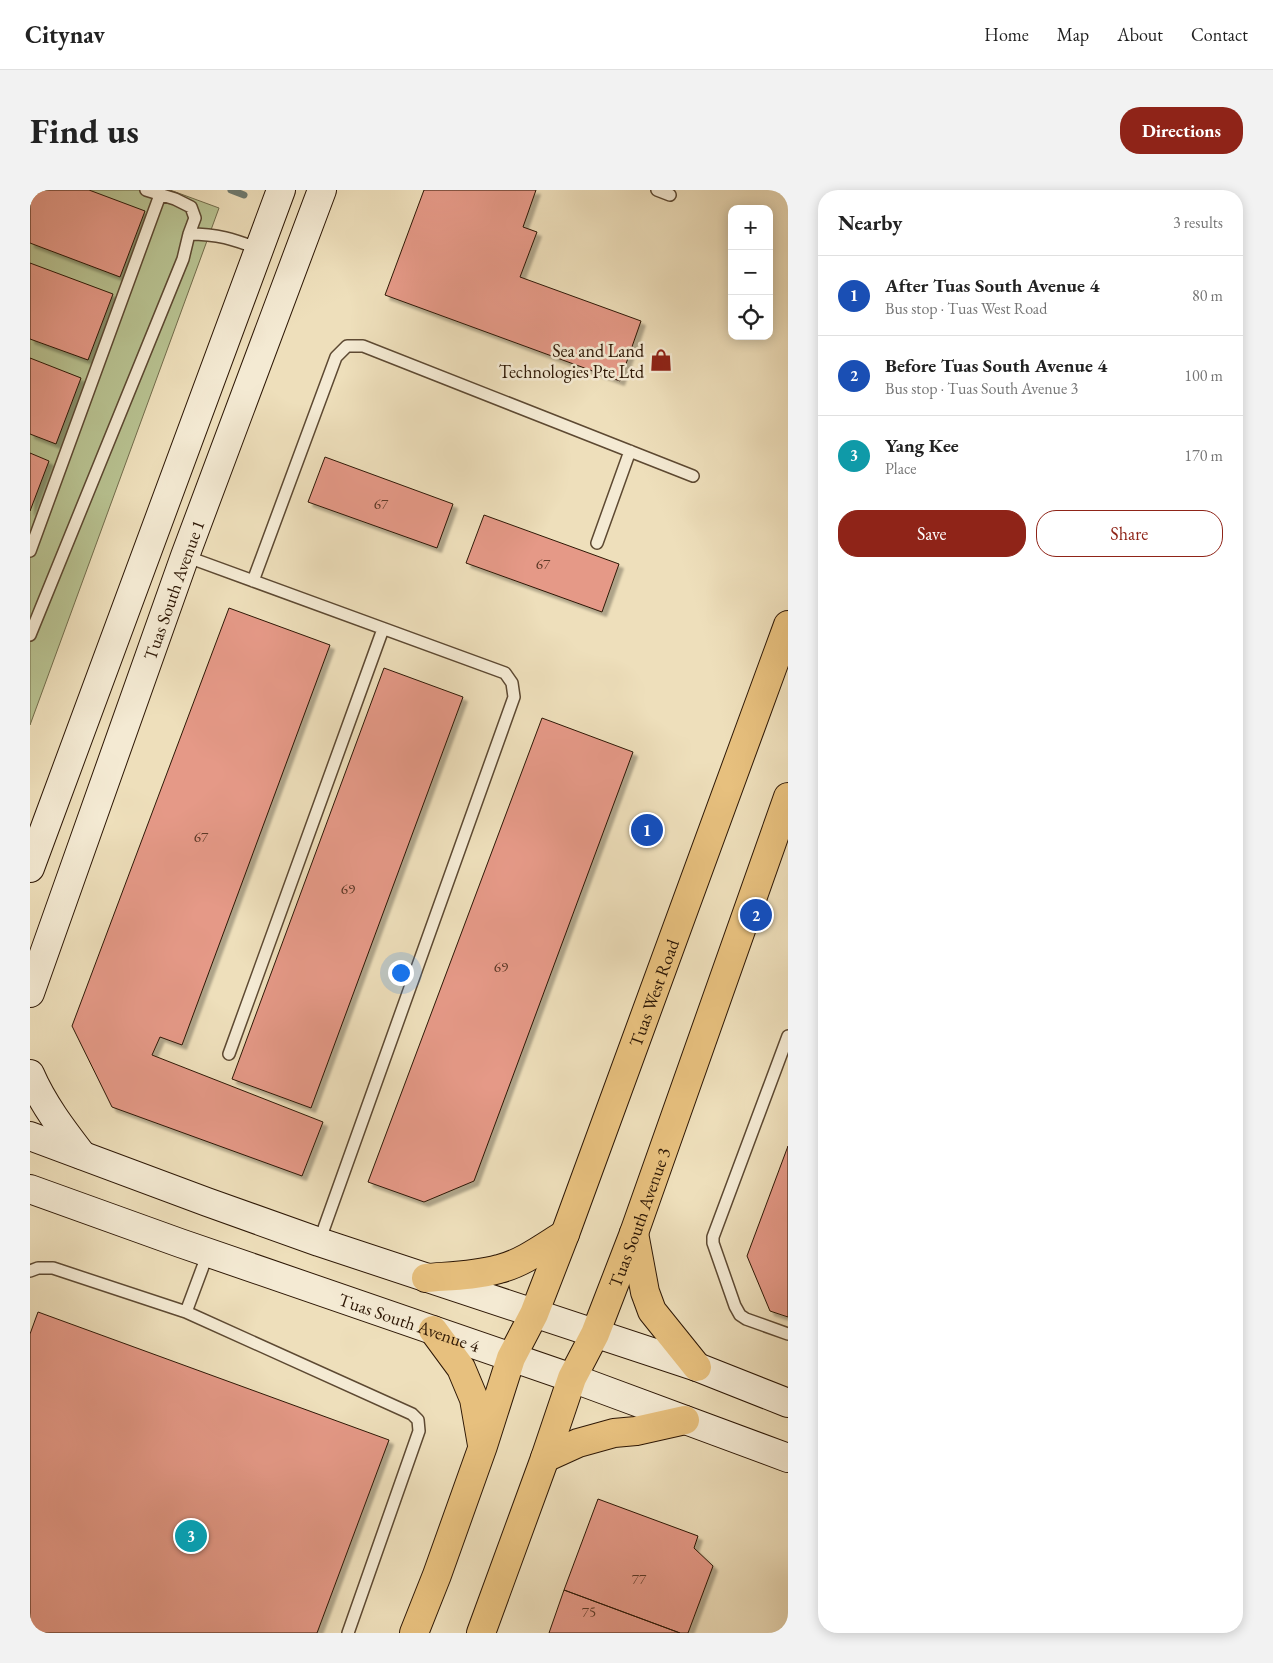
<!DOCTYPE html>
<html lang="en">
<head>
<meta charset="utf-8">
<style>
	:root { --surface:#fff; --page:#f2f2f2; --text:#222; --muted:#767676; --line:#e0e0e0; --accent:#8f2418 }
	body { margin:0; font-family:"EB Garamond",serif; background:var(--page); color:var(--text) }
	.controls { position:absolute; right:15px; top:15px; display:grid; overflow:hidden; border-radius:10px; box-shadow:0 2px 12px #0003 }
	.controls button { width:45px; height:45px; display:grid; place-items:center; padding:0; border:0; border-bottom:1px solid var(--line); background:var(--surface); color:var(--text); font:25px sans-serif }
	.you { position:absolute; left:370px; top:782px; width:18px; height:18px; margin:-12px; border:4px solid #fff; border-radius:50%; background:#1a73e8; box-shadow:0 0 0 8px #1a73e833 }
	.badge { display:grid; place-items:center; width:32px; height:32px; border-radius:50%; background:var(--accent); color:#fff; font-size:16px; font-weight:700 }
	.pin { position:absolute; translate:-50% -50%; border:2px solid #fff; box-shadow:0 1px 5px #0006 }
	.list { margin:0; padding:0; list-style:none }
	h2 { display:flex; justify-content:space-between; align-items:center; height:65px; margin:0; padding:0 20px; font-size:21px }
	h2 small { font-size:16px; font-weight:400; color:var(--muted) }
	.list li { display:grid; grid-template-columns:32px 1fr auto; gap:15px; align-items:center; box-sizing:border-box; height:80px; padding:0 20px; border-top:1px solid var(--line) }
	.list b { display:block; font-size:19px; white-space:nowrap }
	.list p { margin:0; font-size:16px; white-space:nowrap; color:var(--muted) }
	.list em { font-size:16px; font-style:normal; color:var(--muted) }
	.actions { display:flex; gap:10px; padding:15px 20px }
	.actions a { flex:1; padding:11px 0; border:1px solid var(--accent); border-radius:20px; text-align:center; font-size:18px; color:var(--accent) }
	.actions .main { background:var(--accent); color:#fff }
	.icon { flex:none; width:28px; height:28px; fill:none; stroke:currentColor; stroke-width:2; stroke-linecap:round; stroke-linejoin:round }
	.map { position:relative; flex:none; width:758px; height:1443px; overflow:hidden; border-radius:20px }
	header { display:flex; align-items:center; gap:30px; box-sizing:border-box; height:70px; padding:0 25px; background:var(--surface); border-bottom:1px solid var(--line) }
	header strong { font-size:24px }
	nav { display:flex; gap:28px; margin-inline-start:auto; font-size:18px }
	.intro { display:flex; align-items:center; justify-content:space-between; box-sizing:border-box; height:120px; padding:0 30px }
	h1 { margin:0; font-size:35px }
	.button { padding:12px 22px; border-radius:20px; background:var(--accent); color:#fff; font-size:18px; font-weight:700 }
	main { display:flex; gap:30px; padding:0 30px }
	aside { flex:1; background:var(--surface); border-radius:20px; box-shadow:0 2px 12px #0003 }
	.map>svg:first-child { display:block }
</style>
</head>
<body>
<header>
<strong>Citynav</strong>
<nav><a>Home</a><a>Map</a><a>About</a><a>Contact</a></nav>
</header>
<div class="intro"><h1>Find us</h1><a class="button">Directions</a></div>
<main>
<div class="map">
<svg width="758" height="1443" viewBox="0 0 758 1443">
	<defs>
		<filter id="shadow"><feDropShadow dx="4.5" dy="4.5" stdDeviation="1" flood-color="#0004"/></filter>
	</defs>
	<rect width="100%" height="100%" fill="#eedfbb"/>
	<filter id="stains"><feTurbulence type="fractalNoise" baseFrequency=".004" numOctaves="4"/><feColorMatrix values="0 0 0 0 .2 0 0 0 0 .09 0 0 0 0 .02 0 0 0 .5 -.17"/></filter>
	<radialGradient id="worn" r=".72"><stop offset=".6" stop-color="#630" stop-opacity="0"/><stop offset="1" stop-color="#630" stop-opacity=".3"/></radialGradient>
	<path fill="#b8c291" stroke="#726c4b" d="M0,0h140l49,18 -189,517z"/>
	<g fill="none" stroke-linecap="round" stroke-linejoin="round">
		<path stroke="#6e7a6f" stroke-width="7" d="M201,0l13,5"/>
	</g>
	<path fill="#e59987" stroke="#2d1705" filter="url(#shadow)" d="M0,0h59l56,21 -25,66 -90,-34z
		M394,0h112l-13,37 14,5 -17,45 121,44 -21,60 -235,-86z
		M0,73l83,31 -25,66 -58,-21z
		M0,168l51,20 -25,66 -26,-10z
		M0,263l19,8 -19,50z
		M295,267l128,47 -16,44 -129,-46z
		M454,325l135,49 -17,48 -136,-49z
		M199,418l101,37 -148,400 -22,-8 -8,18 171,67 -21,54 -190,-69 -40,-81z
		M354,478l79,29 -152,411 -79,-29z
		M512,528l91,34 -159,429 -50,21 -56,-20z
		M758,956v171l-18,-6 -23,-55z
		M8,1122l351,128 -72,193h-287v-299z
		M568,1309l100,37 -4,12 19,18 -25,67h-8l-116,-43z
		M534,1400l116,43h-131z"/>
	<g fill="none" stroke-linecap="round" stroke-linejoin="round">
		<defs>
			<path id="lane" d="M116,0l29,9 16,8 4,11 -6,16
				M627,0l13,5
				M567,353l33,-92
				M0,361l130,-356
				M155,366l320,117 7,10 2,14 -195,545
				M223,391l83,-224 11,-11h16l330,130
				M0,445l153,-376 6,-25c29,0 44,5 70,15
				M758,846l-75,201v6l22,63 5,9 6,4 42,15
				M199,864l154,-425
				M0,1081l8,-3h15l133,44 226,102 6,6 1,11 -71,202
				M156,1122l22,-59"/>
			<g id="secondary">
				<path d="M0,678l251,-678"/>
				<path id="s1" d="M0,803l155,-437 137,-366"/>
				<path d="M0,884c13,30 32,55 52,81"/>
				<path d="M0,946l177,66 112,40 378,125 91,36"/>
				<path id="s2" d="M0,999l150,54 392,135 216,80"/>
			</g>
			<g id="primary">
				<path d="M604,1043l11,59 7,19 45,56"/>
				<path d="M396,1088c24,-2 49,-2 73,-9 24,-6 45,-22 66,-35"/>
				<path d="M403,1140l28,38 13,31 8,46"/>
				<path d="M515,1268l33,-15 36,-10 22,-2 49,-11"/>
				<path id="s3" d="M384,1443l23,-58 46,-129 28,-88 23,-44 31,-80 223,-609"/>
				<path id="s4" d="M451,1443l64,-175 27,-80 23,-44 39,-101 154,-436"/>
			</g>
		</defs>
		<use href="#lane" stroke="#5d4932" stroke-width="14"/>
		<use href="#secondary" stroke="#2d1705" stroke-width="30"/>
		<use href="#primary" stroke="#2d1705" stroke-width="30"/>
		<use href="#lane" stroke="#f4ead3" stroke-width="11"/>
		<use href="#secondary" stroke="#f4ead3" stroke-width="28"/>
		<use href="#primary" stroke="#e7c07e" stroke-width="28"/>
	</g>
	<defs>
		<symbol id="shop-bare" viewBox="-9 -9 18 18"><path d="M-5-2.5h2.3a2.7 3.5 0 0 1 5.4 0H5L5.5 6h-11ZM-1.5-2.5h3a1.5 2.3 0 0 0-3 0Z" fill="#8f2418" stroke="#f4ead3" stroke-width="2.5" paint-order="stroke"/></symbol>
	</defs>
	<g fill-rule="evenodd">
		<use href="#shop-bare" x="615" y="154" width="32" height="32"/>
	</g>
	<g text-anchor="middle" dominant-baseline="central" stroke-width="5" stroke-linejoin="round" paint-order="stroke">
		<g font-size="15" fill="#5b3826">
			<text x="351" y="313">67</text>
			<text x="513" y="373">67</text>
			<text x="171" y="646">67</text>
			<text x="318" y="698">69</text>
			<text x="471" y="776">69</text>
			<text x="609" y="1388">77</text>
			<text x="559" y="1421">75</text>
		</g>
		<g font-size="18" fill="#2d1705" stroke="#f4ead3" text-anchor="end">
			<text x="614" y="160">Sea and Land<tspan x="614" dy="21">Technologies Pte Ltd</tspan></text>
		</g>
		<g font-size="18" fill="#2d1705" stroke="#f4ead3">
			<text stroke="none"><textPath href="#s1" startOffset="428">Tuas South Avenue 1</textPath></text>
			<text stroke="none"><textPath href="#s3" startOffset="684">Tuas West Road</textPath></text>
			<text stroke="none"><textPath href="#s4" startOffset="445">Tuas South Avenue 3</textPath></text>
			<text stroke="none"><textPath href="#s2" startOffset="402">Tuas South Avenue 4</textPath></text>
		</g>
	</g>
	<rect width="100%" height="100%" filter="url(#stains)"/>
	<rect width="100%" height="100%" fill="url(#worn)"/>
</svg>
<div class="controls">
<button>+</button>
<button>−</button>
<button><svg class="icon" aria-label="locate" viewBox="0 0 24 24"><circle cx="12" cy="12" r="6"/><path d="M12 2v4M12 18v4M2 12h4M18 12h4"/></svg></button>
</div>
<div class="you"></div>
<div class="pin badge" style="left:617px;top:640px;background:#1a4fb4">1</div>
<div class="pin badge" style="left:726px;top:725px;background:#1a4fb4">2</div>
<div class="pin badge" style="left:161px;top:1346px;background:#0f9aa8">3</div>
</div>
<aside>
<h2>Nearby<small>3 results</small></h2>
<ul class="list">
<li><span class="badge" style="background:#1a4fb4">1</span><div><b>After Tuas South Avenue 4</b><p>Bus stop · Tuas West Road</p></div><em>80 m</em></li>
<li><span class="badge" style="background:#1a4fb4">2</span><div><b>Before Tuas South Avenue 4</b><p>Bus stop · Tuas South Avenue 3</p></div><em>100 m</em></li>
<li><span class="badge" style="background:#0f9aa8">3</span><div><b>Yang Kee</b><p>Place</p></div><em>170 m</em></li>
</ul>
<div class="actions"><a class="main">Save</a><a>Share</a></div>
</aside>
</main>
</body>
</html>
